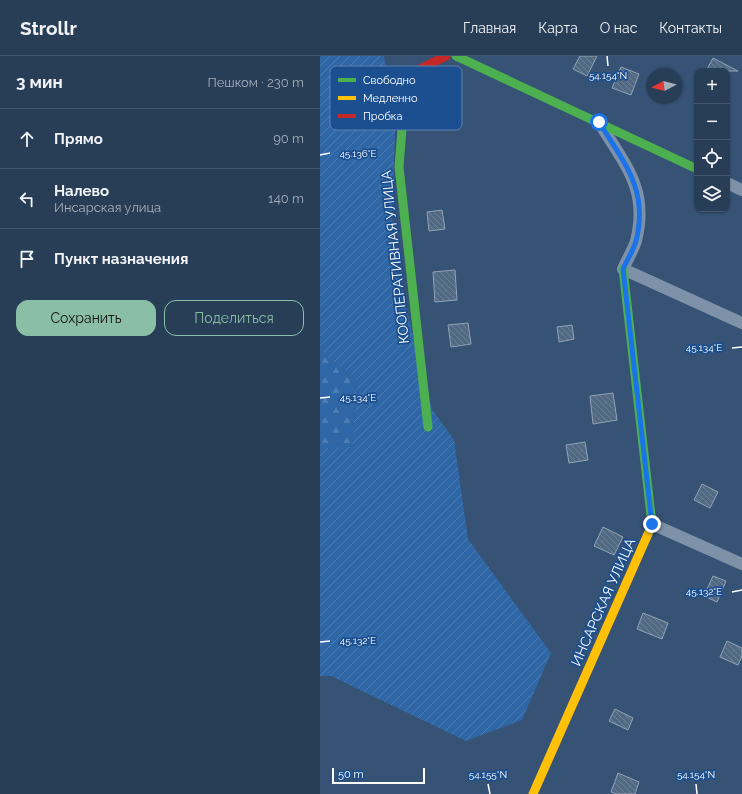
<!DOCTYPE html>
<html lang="ru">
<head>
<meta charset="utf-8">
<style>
	:root { --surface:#283e57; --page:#30455d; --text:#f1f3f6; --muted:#a5aeba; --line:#44576d; --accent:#8abfa5 }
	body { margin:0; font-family:Raleway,sans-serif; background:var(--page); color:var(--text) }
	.controls { position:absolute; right:12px; top:12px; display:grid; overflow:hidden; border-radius:8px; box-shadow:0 1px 3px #0004 }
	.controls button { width:36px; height:36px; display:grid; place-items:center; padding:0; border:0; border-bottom:1px solid var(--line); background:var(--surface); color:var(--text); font:20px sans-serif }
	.compass { position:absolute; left:326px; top:12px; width:36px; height:36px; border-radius:50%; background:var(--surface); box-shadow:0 1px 3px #0004; rotate:263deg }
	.scale { position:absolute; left:12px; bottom:10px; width:93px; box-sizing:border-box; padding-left:4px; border:2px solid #fff; border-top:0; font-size:11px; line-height:14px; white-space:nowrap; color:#fff; -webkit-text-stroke:3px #1b4f8f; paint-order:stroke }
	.stop { position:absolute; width:12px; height:12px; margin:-9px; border:3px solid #1a73e8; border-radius:50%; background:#fff }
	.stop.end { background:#1a73e8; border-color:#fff; box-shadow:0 1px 4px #0008 }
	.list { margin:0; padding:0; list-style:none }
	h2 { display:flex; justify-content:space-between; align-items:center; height:52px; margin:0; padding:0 16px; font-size:17px }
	h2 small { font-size:13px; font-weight:400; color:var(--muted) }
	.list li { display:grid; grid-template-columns:26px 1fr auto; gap:12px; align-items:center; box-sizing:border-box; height:60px; padding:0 16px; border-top:1px solid var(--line) }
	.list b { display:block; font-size:15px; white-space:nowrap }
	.list p { margin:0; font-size:13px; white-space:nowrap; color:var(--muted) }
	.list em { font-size:13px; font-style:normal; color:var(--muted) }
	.actions { display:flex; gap:8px; padding:12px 16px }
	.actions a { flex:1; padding:9px 0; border:1px solid var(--accent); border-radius:12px; text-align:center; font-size:14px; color:var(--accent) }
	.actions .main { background:var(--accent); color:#111 }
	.icon { flex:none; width:22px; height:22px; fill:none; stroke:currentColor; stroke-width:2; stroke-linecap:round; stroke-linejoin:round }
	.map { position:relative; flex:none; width:422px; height:738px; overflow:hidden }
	header { display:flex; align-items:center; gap:24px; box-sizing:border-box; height:56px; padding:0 20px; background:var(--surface); border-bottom:1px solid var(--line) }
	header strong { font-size:19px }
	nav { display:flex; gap:22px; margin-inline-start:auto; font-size:14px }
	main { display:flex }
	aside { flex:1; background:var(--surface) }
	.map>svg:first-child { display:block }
</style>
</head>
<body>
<header>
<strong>Strollr</strong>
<nav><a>Главная</a><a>Карта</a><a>О нас</a><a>Контакты</a></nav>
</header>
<main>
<aside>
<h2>3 мин<small>Пешком · 230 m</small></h2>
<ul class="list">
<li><svg class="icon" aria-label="ahead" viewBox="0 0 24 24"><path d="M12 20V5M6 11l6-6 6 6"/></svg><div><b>Прямо</b></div><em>90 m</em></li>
<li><svg class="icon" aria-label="left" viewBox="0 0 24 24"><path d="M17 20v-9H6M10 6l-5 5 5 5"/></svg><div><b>Налево</b><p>Инсарская улица</p></div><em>140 m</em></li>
<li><svg class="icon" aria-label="arrive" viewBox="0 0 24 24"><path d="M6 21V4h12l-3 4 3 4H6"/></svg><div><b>Пункт назначения</b></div></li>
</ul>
<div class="actions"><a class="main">Сохранить</a><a>Поделиться</a></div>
</aside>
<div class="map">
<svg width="422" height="738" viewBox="0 0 422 738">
	<defs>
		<pattern id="forest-firs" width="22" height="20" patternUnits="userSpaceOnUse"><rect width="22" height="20" fill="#2f66a5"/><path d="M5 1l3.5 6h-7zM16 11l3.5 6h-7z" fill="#4e7db2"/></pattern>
		<pattern id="garden-furrows" width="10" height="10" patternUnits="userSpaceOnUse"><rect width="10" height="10" fill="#2f66a5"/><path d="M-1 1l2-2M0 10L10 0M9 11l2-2" fill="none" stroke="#4e7db2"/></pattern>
		<pattern id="building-back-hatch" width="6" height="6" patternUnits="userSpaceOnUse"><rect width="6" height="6" fill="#526984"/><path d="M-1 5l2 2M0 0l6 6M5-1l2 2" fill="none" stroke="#6c8096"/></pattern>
	</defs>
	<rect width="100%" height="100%" fill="#365274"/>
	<path fill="url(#forest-firs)" d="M0,295l37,30 -5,67h-32z"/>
	<path fill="url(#garden-furrows)" d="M0,0h64l11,74 -4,119 41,160 22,31 14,99 83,114 -29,67 -56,21 -135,-65h-11v-228l32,-1 5,-66 -37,-30z"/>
	<path fill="url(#building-back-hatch)" stroke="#92a2b6" d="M260,0h17l-10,20 -14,-7z
		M393,2l25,13h-32z
		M301,11l18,7 -8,21 -19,-7z
		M122,154l3,19 -16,2 -2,-19z
		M135,214l2,30 -22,2 -2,-30z
		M148,267l3,21 -20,3 -3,-22z
		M252,269l2,14 -15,3 -2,-15z
		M293,337l4,27 -24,4 -3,-28z
		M265,386l3,18 -19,3 -3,-18z
		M382,428l16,8 -8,16 -16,-8z
		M283,471l20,10 -9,18 -20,-9z
		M393,520l13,5 -9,21 -13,-6z
		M323,557l25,10 -6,16 -25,-10z
		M407,585l15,7v8l-4,9 -18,-8z
		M295,653l18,9 -5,12 -19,-9z
		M298,717l21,9 -4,12h-18l-6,-2z"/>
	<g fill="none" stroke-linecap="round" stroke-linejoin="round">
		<path stroke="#7d92a8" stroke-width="12" d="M280,68c25,41 49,65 36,117 -3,9 -9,19 -13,28l119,54
			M407,127l15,7
			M332,468l90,40"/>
		<path stroke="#4caf50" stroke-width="9" d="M136,0l241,113
			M84,48l-5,63 29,260
			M303,213l29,255 -4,10"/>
		<path stroke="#ffc107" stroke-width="9" d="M213,738l115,-260"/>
		<path stroke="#c62828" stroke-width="9" d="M84,48l1,-7 11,-26 30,-15"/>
	</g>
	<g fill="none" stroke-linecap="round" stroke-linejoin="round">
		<path stroke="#1a73e8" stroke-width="5" d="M279,66c25,41 50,68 37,119 -3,10 -9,19 -13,28l29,255"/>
	</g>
	<path fill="none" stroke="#fff" stroke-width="1.5" d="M287,0l1,10M0,99l10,-2M412,292l10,-1M0,342l10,-1M412,536l10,-2M0,586l10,-1M168,728l2,10M376,728l1,10"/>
	<g text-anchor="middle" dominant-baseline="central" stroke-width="3.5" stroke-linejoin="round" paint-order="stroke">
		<g font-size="14" fill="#fff" stroke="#1b4f8f">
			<text transform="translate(75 201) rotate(-96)">КООПЕРАТИВНАЯ УЛИЦА</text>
			<text transform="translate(283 546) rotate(-66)">ИНСАРСКАЯ УЛИЦА</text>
		</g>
	</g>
	<rect x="10" y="10" width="132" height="64" rx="6" fill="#1b4f8f" stroke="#5f84b1" stroke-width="1"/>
	<rect x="18" y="22" width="18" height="4" fill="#4caf50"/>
	<rect x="18" y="40" width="18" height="4" fill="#ffc107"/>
	<rect x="18" y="58" width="18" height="4" fill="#c62828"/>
	<g font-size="11" fill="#fff">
		<text x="43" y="28">Свободно</text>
		<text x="43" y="46">Медленно</text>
		<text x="43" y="64">Пробка</text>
	</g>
	<g font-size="10" text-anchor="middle" fill="#fff" stroke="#1b4f8f" stroke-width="3.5" stroke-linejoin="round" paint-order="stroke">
		<text x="288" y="23">54.154°N</text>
		<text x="38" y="101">45.136°E</text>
		<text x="384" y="295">45.134°E</text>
		<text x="38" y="345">45.134°E</text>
		<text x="384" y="539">45.132°E</text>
		<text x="38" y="588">45.132°E</text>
		<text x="168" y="722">54.155°N</text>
		<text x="376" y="722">54.154°N</text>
	</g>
</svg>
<div class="controls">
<button>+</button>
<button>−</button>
<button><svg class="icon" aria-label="locate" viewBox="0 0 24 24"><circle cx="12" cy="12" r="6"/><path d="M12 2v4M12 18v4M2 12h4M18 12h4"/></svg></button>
<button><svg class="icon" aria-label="layers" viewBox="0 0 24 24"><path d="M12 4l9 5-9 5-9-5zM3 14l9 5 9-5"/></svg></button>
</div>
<svg class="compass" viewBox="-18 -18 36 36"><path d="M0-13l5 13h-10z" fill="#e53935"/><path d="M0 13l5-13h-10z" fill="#a5aeba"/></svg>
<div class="scale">50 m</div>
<div class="stop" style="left:279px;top:66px"></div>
<div class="stop end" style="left:332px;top:468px"></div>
</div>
</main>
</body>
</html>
